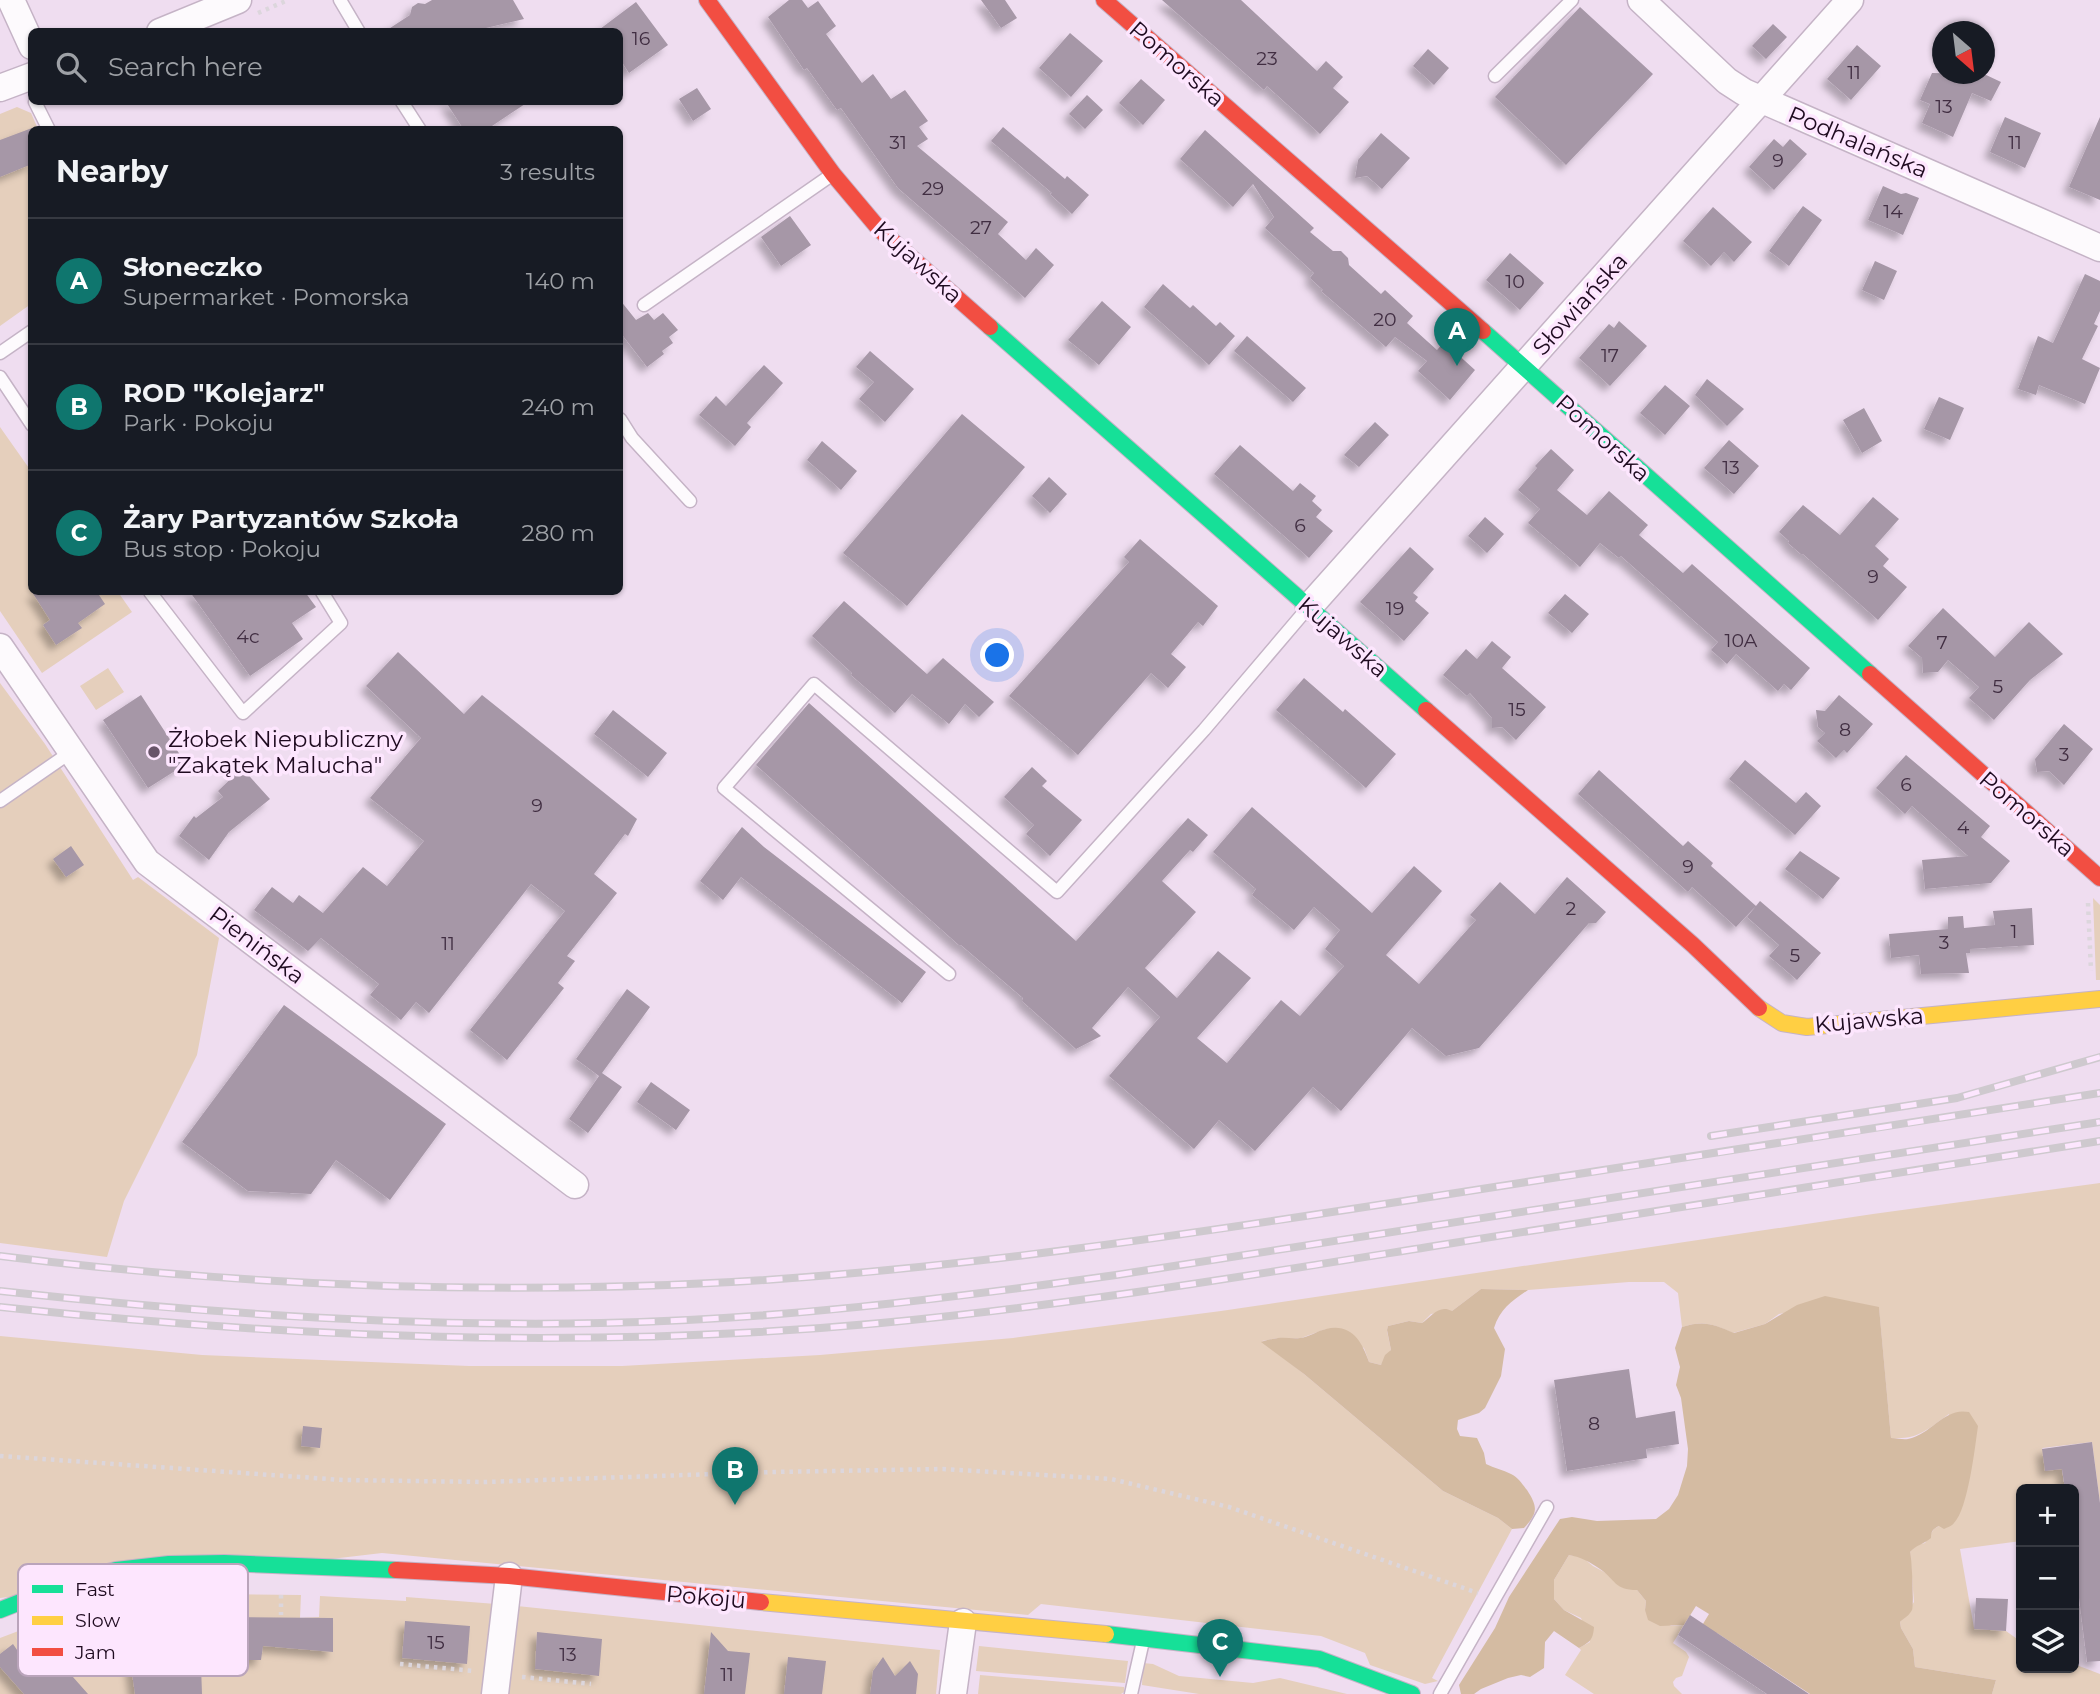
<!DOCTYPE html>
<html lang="en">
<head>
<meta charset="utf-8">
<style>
	:root { --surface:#171b24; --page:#242831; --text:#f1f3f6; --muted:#9ea1a6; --line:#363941; --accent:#0f766e }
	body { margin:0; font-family:Montserrat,sans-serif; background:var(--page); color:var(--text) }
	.controls { position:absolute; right:21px; bottom:21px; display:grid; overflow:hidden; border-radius:10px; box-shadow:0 2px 5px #0004 }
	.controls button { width:63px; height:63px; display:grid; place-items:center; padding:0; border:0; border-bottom:2px solid var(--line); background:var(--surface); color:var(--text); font:35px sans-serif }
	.compass { position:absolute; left:1932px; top:21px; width:63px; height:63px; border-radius:50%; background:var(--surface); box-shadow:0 2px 5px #0004; rotate:152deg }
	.you { position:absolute; left:998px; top:656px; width:24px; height:24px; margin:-18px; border:5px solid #fff; border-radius:50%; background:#1a73e8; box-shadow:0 0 0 10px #1a73e833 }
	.badge { display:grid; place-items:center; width:46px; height:46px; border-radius:50%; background:var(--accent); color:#fff; font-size:23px; font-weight:700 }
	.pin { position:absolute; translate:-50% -58px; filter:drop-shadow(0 2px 4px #0008) }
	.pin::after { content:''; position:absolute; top:37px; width:24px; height:21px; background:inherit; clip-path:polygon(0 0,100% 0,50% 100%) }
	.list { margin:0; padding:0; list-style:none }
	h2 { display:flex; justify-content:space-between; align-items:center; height:91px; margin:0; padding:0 28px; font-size:30px }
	h2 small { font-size:23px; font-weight:400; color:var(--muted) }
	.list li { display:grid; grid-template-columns:46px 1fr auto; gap:21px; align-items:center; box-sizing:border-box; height:126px; padding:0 28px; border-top:2px solid var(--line) }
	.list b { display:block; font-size:26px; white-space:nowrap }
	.list p { margin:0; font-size:23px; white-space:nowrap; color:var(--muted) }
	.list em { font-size:23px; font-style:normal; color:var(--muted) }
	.icon { flex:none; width:38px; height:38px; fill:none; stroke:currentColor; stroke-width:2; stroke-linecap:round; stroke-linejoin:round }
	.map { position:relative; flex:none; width:2100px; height:1694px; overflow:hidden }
	.search { position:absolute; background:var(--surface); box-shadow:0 2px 5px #0004; left:28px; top:28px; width:595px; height:77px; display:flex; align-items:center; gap:18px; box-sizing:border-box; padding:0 24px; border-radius:10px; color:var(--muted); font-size:26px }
	.panel { position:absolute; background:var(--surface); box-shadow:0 2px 5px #0004; left:28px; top:126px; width:595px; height:469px; border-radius:10px }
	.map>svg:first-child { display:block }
</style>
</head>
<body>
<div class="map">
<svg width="2100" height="1694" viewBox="0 0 2100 1694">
	<defs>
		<filter id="shadow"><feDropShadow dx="-6" dy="6" stdDeviation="3.5" flood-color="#0004"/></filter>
	</defs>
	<rect width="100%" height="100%" fill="#efddf0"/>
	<path fill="#e5cfbc" d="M17,107l14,6 7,16 -6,1 -1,174 -31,22v-212z
		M0,427l31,44 1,121h86l14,20 -90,61 -42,-62z
		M108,668l16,24 -28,18 -16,-24z
		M0,683l45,61 88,136 5,-3 81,61 -22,117 -73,146 -17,56 -107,-14z
		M2093,898l7,7v75h-4z
		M2100,1183v320l-8,-61 -50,6 20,21 3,20h-44v52l-61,8 14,79 32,3 14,10 1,27h53v-4l26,10v20h-108l4,-14 -81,-13 -2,-18 -12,-21 -1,-6 14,-20 -4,-50 6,-7 9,-2 9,-14 5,-3 10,-112c-21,15 -31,26 -58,24l-12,-130 -31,-7 -69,13 -14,10 -32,9c-20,-9 -29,-13 -51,-6l-4,-34 -14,-11h-35l-101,8 -47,-1 -29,22 -21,3 -9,9 -13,-2 -21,5 -1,5 4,19 -10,15 -12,-3 -5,-14 -38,-19 -25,9h-23l-16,3 42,33 139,117 55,27 14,11 -80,149 6,3 -13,3 -55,-19 -5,-12 -44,-17 -280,-32 -13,11 -646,-62 -382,45v-262l202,19 267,11h153l198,-11 193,-17 208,-27 652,-97z
		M1569,1555l13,2 11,9 44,24 9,11 -1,9 26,16 13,-1 -11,18 13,9 3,5 -7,19 -6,2 -3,4 1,4 8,8h-88l-29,-19 16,-25 -2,-2 11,-6 -9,-24 -17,-8 -10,-11v-19z
		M214,1594l87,1 -1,23 19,-1 1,-21 86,5v-4l90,7 -10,90h-486v-56l79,-30 69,-9z
		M517,1606l423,44 -4,44h-430z
		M979,1646l149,15 -3,22 -149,-12z
		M1143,1663l10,1 26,12 74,7 27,-5 67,16h-148l-57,-9z
		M980,1675l144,12v5l-3,2h-143z"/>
	<path fill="#d4bba2" d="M1481,1289l47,1c-16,11 -28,19 -34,38l11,21 -4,27 -16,32 -6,5 -21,7 -1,9 3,7 17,2 7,15 2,11c8,4 17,6 25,10 7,3 11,10 16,16 11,17 11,23 -3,38l-12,1 -14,-11 -55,-27 -139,-117 -43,-32c6,-2 11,-3 17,-4 7,-1 15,1 22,0 9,-1 17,-7 26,-9 26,-6 36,13 43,33l12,3 4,-10 6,-5 -4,-20 1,-4 21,-5 13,2c10,-7 17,-19 30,-12z
		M1825,1296l54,11 12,131c6,0 12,2 17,1 24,-5 36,-32 61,-27l9,14c-3,21 -10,83 -24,97 -2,3 -6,4 -10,6l-5,-3c-6,3 -8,5 -8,12 -7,6 -15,7 -21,14 2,6 4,53 2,58 -3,6 -8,8 -12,12l1,6 12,21 2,18 81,13 -4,14h-182l-93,-61 -13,19 -9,-15 14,-23 -13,-8 -12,19 -24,1 -12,-6 -3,-10 1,-9 -9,-11c-23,0 -21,-10 -37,-21 -10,-7 -19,-12 -31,-14l-15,25v19l10,11 30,17c-1,13 -4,15 -15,21l-25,-17 -9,11 -1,26 -14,9 -9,-2 -13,3 -27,11 -7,5h-13l-2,-9 36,-57 14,-31 51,-78 12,-2 25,4 59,-2 13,-10 9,-14 9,-29 1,-17 -7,-51 -5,-13 4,-18 -5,-19 7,-21c22,-7 31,-3 52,6l31,-9 32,-19z"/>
	<path fill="#a697a7" filter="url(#shadow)" d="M432,0h81l11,19 -55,13h-85l26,-17 2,-8 6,-4 7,1z
		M789,0h13l6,8 10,-7 18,25 -10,8 36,49 11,-9 18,25 14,-9 23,31 -9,6 9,12 -11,7 91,76 -10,12 28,26 10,-12 18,17 -29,33 -127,-110 -57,-80 -4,2 -30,-42 -3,2 -36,-53z
		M981,0h24l12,18 -16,10z
		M1162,0h79l76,71 9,-10 17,16 -10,11 16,14 -29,32 -53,-48 -3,4z
		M636,2l32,43 -39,28 -9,-14v-27h-24z
		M1580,7l73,67 -87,91 -71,-68z
		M1773,24l14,13 -21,22 -14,-13z
		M1070,33l33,28 -32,36 -32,-29z
		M1857,45l24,21 -30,34 -24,-21z
		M1428,49l21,19 -15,17 -21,-19z
		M1932,73l52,1 17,8 -10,19 -19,-8 -19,44 -31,-14 8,-19 -10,-4z
		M1141,79l24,21 -22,25 -24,-22z
		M697,88l14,21 -18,12 -14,-22z
		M1087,95l16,15 -18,19 -16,-15z
		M446,102h82l-42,28h-22z
		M2005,117l36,16 -16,35 -35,-16z
		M2100,117v83l-31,-13z
		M1003,127l62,52 2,-3 22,19 -17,19 -22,-20 2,-1 -61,-52z
		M32,128v36l-32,13v-37z
		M1205,130l109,98 -4,4 23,19h8l7,7 1,7 32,29 4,-4 28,26 -6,7 30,27 7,-8 31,28 -25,30 -32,-29 9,-10 -32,-24 -9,10 -65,-56 2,-1 -13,-12 4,-5 -49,-45 9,-11 -21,-33 -20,23 -53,-48z
		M1381,133l29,25 -28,31 -15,-13 -12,2 3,-18z
		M1774,139l9,8 7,-8 17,15 -33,36 -25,-23z
		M1883,186l18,8 5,-1 13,5 -16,37 -35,-15z
		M1803,206l19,14 -33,46 -20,-15z
		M1713,207l39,35 -18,20 -10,-10 -13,14 -28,-25z
		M790,216l21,29 -30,21 -20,-29z
		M1510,253l34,30 -24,27 -34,-30z
		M1875,261l22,10 -13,29 -22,-10z
		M2085,274l15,7v30l-6,13 4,2 -16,33 18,9 -15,36 -46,-19 -3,10 -18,-6 20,-53 15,7z
		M1163,284l27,24 3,-3 23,21 4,-4 15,14 -26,29 -65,-58z
		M620,300l16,20 12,-7 6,7 9,-7 15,17 -9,7 4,6 -11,8 2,3 -17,13 -27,-35z
		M1102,301l29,26 -32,38 -31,-25z
		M1619,321l28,25 -37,40 -31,-28 30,-34 5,4z
		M1247,336l59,52 -13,14 -59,-51z
		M870,351l44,38 -29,33 -26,-23 15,-17 -18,-15z
		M764,365l19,18 -36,40 4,4 -16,19 -36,-31 17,-19 10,10z
		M1707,379l37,30 -17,17 -32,-31z
		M1665,385l25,21 -25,29 -25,-22z
		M1939,397l25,11 -14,32 -26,-11z
		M1864,408l18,33 -20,12 -19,-33z
		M962,414l63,53 -118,139 -64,-53z
		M1375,422l14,13 -30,32 -15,-12z
		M1729,440l30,26 -25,28 -30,-26z
		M822,441l35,30 -16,19 -34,-30z
		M1240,445l53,46 7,-8 16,13 -4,5 10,9 -6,7 17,14 -24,27 -95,-84z
		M1551,449l23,21 -17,20 30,25 22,-24 39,34 -9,10 44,38 9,-9 118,104 -19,22 -7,-6 -6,7 -42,-37 -9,10 -16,-14 7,-8 -97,-86 -2,2 -19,-15 -20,24 -52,-44 12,-14 -22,-19 19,-22 -2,-2z
		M1049,477l18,17 -17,19 -18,-17z
		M1873,497l26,22 -24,27 14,13 -6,7 24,21 -29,33 -75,-66 -1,1 -14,-12 1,-2 -10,-9 24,-27 37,30z
		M1485,517l19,17 -17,19 -19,-17z
		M1140,539l78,67 -15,20 -5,-4 -27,32 15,13 -18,21 -17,-15 -73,82 -69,-59 120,-134 -5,-5z
		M1410,547l24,22 -21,24 5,4 -3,4 14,12 -25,28 -44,-39z
		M32,592h65l8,12 -27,19 4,5 -26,17 -13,-20 7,-5z
		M190,592h115l11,15 -24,16 11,16 -53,37z
		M1565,594l24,20 -17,19 -24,-20z
		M844,601l83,73 16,-16 51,44 -15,15 -14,-13 -16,20 -37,-30 -17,19 -44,-38 1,-2 -40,-37z
		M1943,608l52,49 34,-35 34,32 -33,26 -36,40 -25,-22 10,-11 -31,-27 -10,12 -15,1 -1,-15 -14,-12z
		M1492,641l19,16 -9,11 44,39 -30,33 -14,-13 -10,1v-10l-22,-25 -3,3 -24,-21 23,-26 11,10z
		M398,652l66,62 18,-19 155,124 -9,17 -3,-2 -31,40 23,19 -50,63 8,5 -17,22 6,5 -57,72 -37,-30 95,-119 -34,-27 -102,129 -13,-11 -15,18 -31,-25 9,-11 -58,-46 -13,13 -54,-41 18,-23 21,16 6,-8 24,18 40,-46 24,19 37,-45 -54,-43 51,-60 -55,-52z
		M1304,678l39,34 2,-3 51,45 -30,34 -90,-78z
		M141,695l45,69 -38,24 -45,-68z
		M1839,695l34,29 -26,29 -3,-3 -8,8 -19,-17 8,-8 -7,-6 -2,-17 9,1z
		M809,703l267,238 112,-123 20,17 -15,17 -3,-2 -28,31 34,31 -51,56 32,30 41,-47 33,27 -54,60 30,25 54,-63 19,16 44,-50 -19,-17 15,-19 -26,-23 -20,23 -42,-35 4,-6 -43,-37 39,-45 120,106 42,-47 28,25 -56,64 33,29 57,-64 -6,-5 30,-33 35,32 32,-37 39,35 -10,11h-7l-110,125 -33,8 -34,-28 -71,83 -28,-24 -58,64 -36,-31 -25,29 -85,-73 51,-59 -32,-30 -36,41 9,8 -25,13 -54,-48 1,-3 -62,-53 -1,1 -204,-181z
		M613,710l54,43 -19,24 -54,-43z
		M2064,724l29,25 -29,36 -15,-14 -12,1 -2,-13z
		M1906,755l84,71 -9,11 29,24 -19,22 -66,6 -3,-29 46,-4 -56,-50 -7,8 -29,-26z
		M1745,760l51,43 10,-11 15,14 -26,29 -66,-56z
		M1032,767l15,14 -5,5 40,34 -32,36 -24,-22 8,-9 -30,-28z
		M242,768l28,31 -41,33 -20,28 -30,-24 15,-20 2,2 27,-21 -5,-6z
		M1599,770l84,76 5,-5 16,14 9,8 -2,3 45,40 -20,21 -44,-40 -4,5 -110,-98z
		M742,827l22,20 162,125 -24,31 -161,-126 -18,23 -23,-19z
		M71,846l13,19 -18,12 -13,-18z
		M1800,851l40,27 -17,21 -38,-30z
		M1760,901l61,52 -24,27 -28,-24 10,-11 -32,-28z
		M2032,908l2,37 -64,4v4h-4l3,20 -48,1 -2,-19 -28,3 -2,-24 59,-5v-12l15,-1 1,12 31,-3 -2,-14z
		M627,989l23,18 -48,66 20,14 -34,46 -19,-14 30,-43 -23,-17z
		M284,1005l162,119 -56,76 -54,-40 -25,34 -63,-3 -66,-49z
		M651,1082l39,28 -14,20 -39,-28z
		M1629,1369l7,49 39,-7 4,33 -33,5 1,9 -80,13 -13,-91z
		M303,1426l19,2 -2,20 -19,-2z
		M2092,1442l8,61v158l-13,1 -13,-104v-69h-9l-3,-20 -17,2 -3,-22z
		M1976,1598l32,1 -2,32 -32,-2z
		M1690,1615l119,79h-42l-89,-59z
		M228,1617l105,1v34l-70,-6 -2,14h-33z
		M171,1618h9l7,48h14l1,28h-67l-10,-69z
		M405,1621l65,5 -3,38 -65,-6z
		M537,1632l65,7 -3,37 -64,-7z
		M711,1632l17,19 22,2 -5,41h-41z
		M13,1644l17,25 20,-18 38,43h-64l-24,-27v-13z
		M788,1657l38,4 -4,33h-38z
		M883,1657l12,19 15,-15 8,13 -2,20h-46l3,-23z"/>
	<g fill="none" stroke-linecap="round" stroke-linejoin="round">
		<defs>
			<path id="lane" d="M340,0l19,32
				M1495,76l77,-76
				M35,102l14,28
				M402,102l18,28
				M644,305l186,-129
				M0,353l32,-22
				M0,377l32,48
				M620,419l12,19 58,63
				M150,592l93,121 98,-90 -19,-31
				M0,801l71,-49
				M949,974l-225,-186 90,-104 243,208 147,-162 102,-120
				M1131,1694l12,-53
				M1440,1694l107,-187"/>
			<path id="street" d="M11,0l21,46
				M1641,0l86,81 17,11 356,156
				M160,32l78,-32
				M0,88l32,-12
				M1309,607l541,-607
				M0,647l147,215 428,323
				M495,1694l14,-118
				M953,1694l10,-72"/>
			<path id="fast" d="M990,327l436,383
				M1483,331l387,343
				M0,1610l76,-30 40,-10 53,-6 55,-1 172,7
				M1106,1634l213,25 93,35"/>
			<path id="slow" d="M1759,1008l23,15 25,4 293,-28
				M761,1602l345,32"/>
			<path id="jam" d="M707,0l126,174 47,56 110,97
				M1104,0l379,331
				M1870,674l230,204
				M1426,710l267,235 66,63
				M396,1570l113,6 252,26"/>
		</defs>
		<use href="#lane" stroke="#c5b3c6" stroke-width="15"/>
		<use href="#street" stroke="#c5b3c6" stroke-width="29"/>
		<use href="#fast" stroke="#c5b3c6" stroke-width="18"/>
		<use href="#slow" stroke="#c5b3c6" stroke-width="18"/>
		<use href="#jam" stroke="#c5b3c6" stroke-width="18"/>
		<path stroke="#dcd6dc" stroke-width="4.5" stroke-dasharray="3.5 5" stroke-linecap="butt" d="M258,13l30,-13
			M2088,903l3,68
			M0,1456l343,24 142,2 287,-10 171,-3 168,10 118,28 249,86
			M281,1595v20
			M400,1664l74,7
			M522,1677l69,7"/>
		<use href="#lane" stroke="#fdfafd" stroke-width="12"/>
		<use href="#street" stroke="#fdfafd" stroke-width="26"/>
		<use href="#fast" stroke="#16e098" stroke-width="16"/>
		<use href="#slow" stroke="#ffcf43" stroke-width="16"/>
		<use href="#jam" stroke="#f24e42" stroke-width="16"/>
		<defs>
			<path id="rail" d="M1711,1136l246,-38 143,-41
				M0,1256c242,30 488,39 732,26 230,-13 458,-48 685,-83 228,-35 456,-70 683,-106
				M0,1291c200,22 400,36 601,32 172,-3 344,-24 515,-48l984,-153
				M0,1307c293,31 587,43 881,16 183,-17 365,-47 547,-76 224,-35 448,-70 672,-106"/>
		</defs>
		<use href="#rail" stroke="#cec9ce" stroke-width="8"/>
		<use href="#rail" stroke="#fde6fe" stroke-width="5" stroke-dasharray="16" stroke-linecap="butt"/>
	</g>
	<circle fill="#685469" stroke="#fde6fe" stroke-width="2.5" cx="154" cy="752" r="7"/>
	<g text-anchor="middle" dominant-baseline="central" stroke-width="7" stroke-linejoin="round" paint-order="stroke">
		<g font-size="19" fill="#412e42">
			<text x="641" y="38">16</text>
			<text x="1267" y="58">23</text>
			<text x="1854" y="72">11</text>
			<text x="1944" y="106">13</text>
			<text x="898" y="142">31</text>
			<text x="2015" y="142">11</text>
			<text x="1778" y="160">9</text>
			<text x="933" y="188">29</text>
			<text x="1893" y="211">14</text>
			<text x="981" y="227">27</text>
			<text x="1515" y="281">10</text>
			<text x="1385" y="319">20</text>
			<text x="1610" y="355">17</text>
			<text x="1731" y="467">13</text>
			<text x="1300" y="525">6</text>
			<text x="1873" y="576">9</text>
			<text x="1395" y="608">19</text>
			<text x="248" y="636">4c</text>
			<text x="1741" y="640">10A</text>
			<text x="1942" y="642">7</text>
			<text x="1998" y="686">5</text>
			<text x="1517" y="709">15</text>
			<text x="1845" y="729">8</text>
			<text x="2064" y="754">3</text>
			<text x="1906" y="784">6</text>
			<text x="537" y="805">9</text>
			<text x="1963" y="827">4</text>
			<text x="1688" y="866">9</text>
			<text x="1571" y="908">2</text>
			<text x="2014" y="931">1</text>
			<text x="1944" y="942">3</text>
			<text x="448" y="943">11</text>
			<text x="1795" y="955">5</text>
			<text x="1594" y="1423">8</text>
			<text x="436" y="1642">15</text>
			<text x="568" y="1654">13</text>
			<text x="727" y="1674">11</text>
		</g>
		<g font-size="23" fill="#1f0b20" stroke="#fde6fe">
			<text transform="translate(1177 64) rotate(41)">Pomorska</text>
			<text transform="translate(1858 142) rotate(23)">Podhalańska</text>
			<text transform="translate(918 262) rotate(42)">Kujawska</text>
			<text transform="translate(1580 304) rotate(-48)">Słowiańska</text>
			<text transform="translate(1603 438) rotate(42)">Pomorska</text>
			<text transform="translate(1343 637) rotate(41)">Kujawska</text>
			<text transform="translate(2027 814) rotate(41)">Pomorska</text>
			<text transform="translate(257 945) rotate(37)">Pienińska</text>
			<text transform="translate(1869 1020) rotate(-5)">Kujawska</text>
			<text transform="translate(706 1597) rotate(5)">Pokoju</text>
		</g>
		<g font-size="23" fill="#1f0b20" stroke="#fde6fe" text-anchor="start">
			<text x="168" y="739">Żłobek Niepubliczny<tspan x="168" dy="26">"Zakątek Malucha"</tspan></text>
		</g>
	</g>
	<rect x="18" y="1564" width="230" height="112" rx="10" fill="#fde6fe" stroke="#baa4bb" stroke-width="2"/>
	<rect x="32" y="1585" width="31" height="8" fill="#16e098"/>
	<rect x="32" y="1616" width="31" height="9" fill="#ffcf43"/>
	<rect x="32" y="1648" width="31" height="8" fill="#f24e42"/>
	<g font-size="19" fill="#1f0b20">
		<text x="75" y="1596">Fast</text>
		<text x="75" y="1627">Slow</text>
		<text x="75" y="1659">Jam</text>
	</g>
</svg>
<div class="controls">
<button>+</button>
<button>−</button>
<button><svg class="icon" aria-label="layers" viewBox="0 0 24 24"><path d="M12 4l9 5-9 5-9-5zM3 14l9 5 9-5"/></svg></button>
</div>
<svg class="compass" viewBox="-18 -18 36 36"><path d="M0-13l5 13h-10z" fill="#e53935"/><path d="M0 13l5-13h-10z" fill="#9ea1a6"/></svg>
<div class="you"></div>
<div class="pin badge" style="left:1457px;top:366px">A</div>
<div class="pin badge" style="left:735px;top:1505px">B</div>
<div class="pin badge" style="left:1220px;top:1677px">C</div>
<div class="search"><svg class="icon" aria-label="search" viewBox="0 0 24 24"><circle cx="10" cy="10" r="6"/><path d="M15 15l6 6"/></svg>Search here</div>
<section class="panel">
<h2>Nearby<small>3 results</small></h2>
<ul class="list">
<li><span class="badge">A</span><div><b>Słoneczko</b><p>Supermarket · Pomorska</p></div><em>140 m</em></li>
<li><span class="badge">B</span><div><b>ROD &quot;Kolejarz&quot;</b><p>Park · Pokoju</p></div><em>240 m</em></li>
<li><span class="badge">C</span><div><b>Żary Partyzantów Szkoła</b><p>Bus stop · Pokoju</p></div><em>280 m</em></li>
</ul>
</section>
</div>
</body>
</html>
